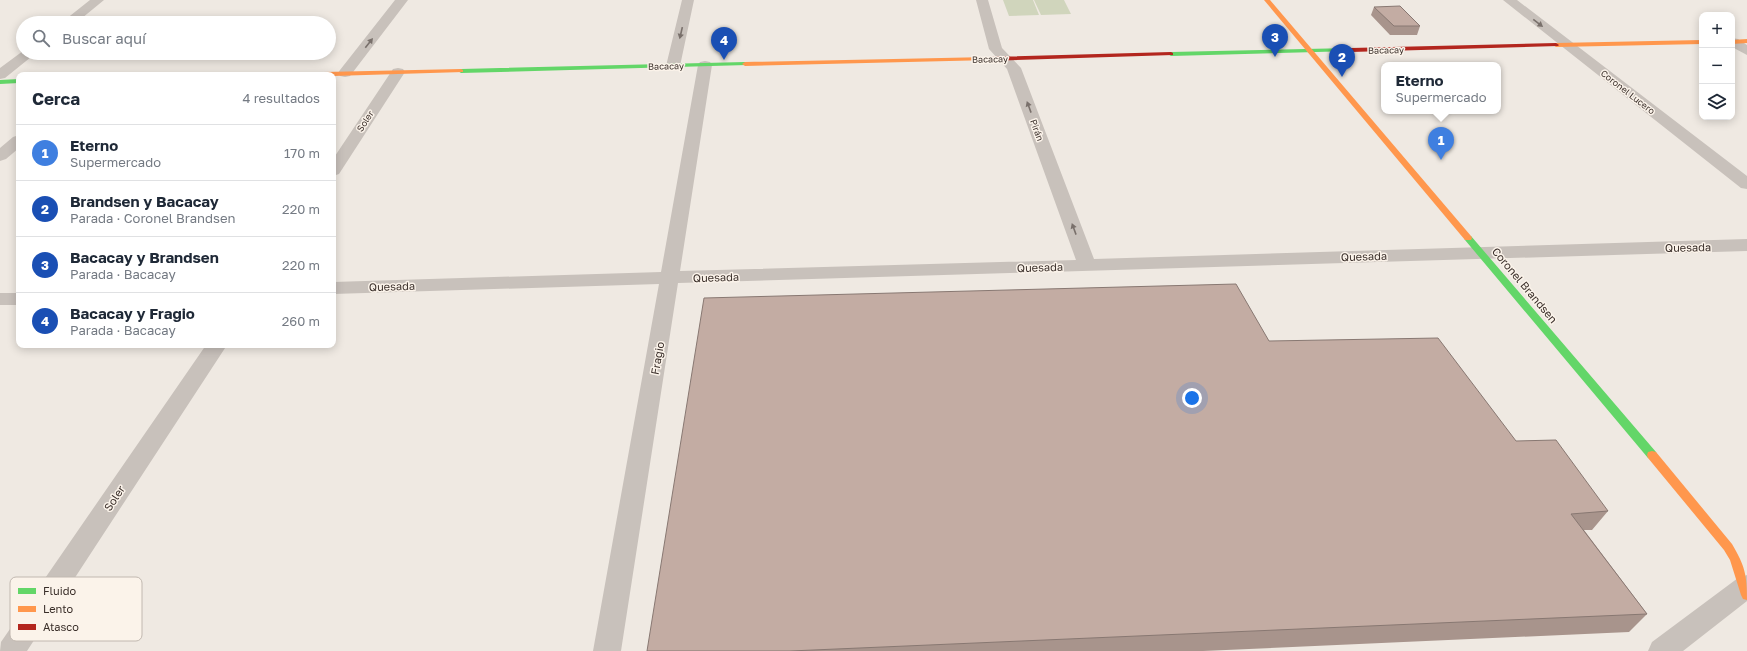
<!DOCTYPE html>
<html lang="es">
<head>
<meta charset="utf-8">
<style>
	:root { --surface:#fff; --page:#f2f2f3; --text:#1f2937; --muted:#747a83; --line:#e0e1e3; --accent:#0b8043 }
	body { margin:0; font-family:"Golos Text",sans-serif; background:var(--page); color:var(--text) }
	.controls { position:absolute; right:12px; top:12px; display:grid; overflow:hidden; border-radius:8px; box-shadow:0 2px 10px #0003 }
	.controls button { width:36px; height:36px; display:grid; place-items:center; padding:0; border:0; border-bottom:1px solid var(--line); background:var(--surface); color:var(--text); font:20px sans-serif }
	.you { position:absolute; left:1192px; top:398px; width:14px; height:14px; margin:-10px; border:3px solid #fff; border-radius:50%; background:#1a73e8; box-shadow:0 0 0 6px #1a73e833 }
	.badge { display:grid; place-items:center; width:26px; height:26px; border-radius:50%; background:var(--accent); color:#fff; font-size:13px; font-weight:700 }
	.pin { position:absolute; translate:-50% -33px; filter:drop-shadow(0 1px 2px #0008) }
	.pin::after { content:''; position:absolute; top:21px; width:14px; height:12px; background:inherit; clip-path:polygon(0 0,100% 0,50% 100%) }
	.popup { position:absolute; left:1381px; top:62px; width:120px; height:52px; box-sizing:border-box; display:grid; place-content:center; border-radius:8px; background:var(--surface); filter:drop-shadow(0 1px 3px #0005); font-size:13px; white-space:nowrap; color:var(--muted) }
	.popup b { font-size:15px; color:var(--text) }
	.popup::after { content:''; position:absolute; left:50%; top:100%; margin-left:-8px; border:8px solid transparent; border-top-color:var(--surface) }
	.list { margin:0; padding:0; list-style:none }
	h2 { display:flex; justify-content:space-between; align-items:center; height:52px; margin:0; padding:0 16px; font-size:17px }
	h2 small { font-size:13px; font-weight:400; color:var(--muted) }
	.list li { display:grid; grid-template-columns:26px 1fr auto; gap:12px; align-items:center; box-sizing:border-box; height:56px; padding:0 16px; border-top:1px solid var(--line) }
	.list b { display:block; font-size:15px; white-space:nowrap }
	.list p { margin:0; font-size:13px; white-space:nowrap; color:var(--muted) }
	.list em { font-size:13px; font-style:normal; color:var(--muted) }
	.icon { flex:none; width:22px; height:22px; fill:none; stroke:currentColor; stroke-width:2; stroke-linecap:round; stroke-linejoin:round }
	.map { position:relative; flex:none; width:1747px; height:651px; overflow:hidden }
	.search { position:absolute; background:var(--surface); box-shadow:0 2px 10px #0003; left:16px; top:16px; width:320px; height:44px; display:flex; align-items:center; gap:10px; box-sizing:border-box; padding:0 14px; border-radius:22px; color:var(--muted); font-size:15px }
	.panel { position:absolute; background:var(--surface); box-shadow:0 2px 10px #0003; left:16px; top:72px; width:320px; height:276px; border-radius:8px }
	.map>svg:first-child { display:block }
</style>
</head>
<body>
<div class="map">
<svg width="1747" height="651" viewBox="0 0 1747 651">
	<rect width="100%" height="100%" fill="#efe9e2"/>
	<path fill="#d0d5bc" d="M1003,0h30l6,15 -30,1z
		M1034,0h30l7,14 -30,1z"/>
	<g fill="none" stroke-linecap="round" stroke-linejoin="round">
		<path fill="#c8c1bb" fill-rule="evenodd" d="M90,0h14l-28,23h-15z
			M395,0h13l-58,76 -5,1 -5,-1 -2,-3 2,-3z
			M682,0h12l-14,66 -2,3 -5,1 -5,-1 -2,-3z
			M976,0h12l14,48 19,20 73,191 653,-20v12l-1069,32 -57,368h-28l66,-367 -326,10v-12l328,-10 37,-207 2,-3 5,-1 5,1 2,3 -32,206 396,-11 -69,-191 -18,-20z
			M1503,0h14l230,176v13l-6,-1z
			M1732,38l6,1 9,6v10l-15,-8z
			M23,51v2h13l-31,25 -5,1v-11z
			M398,68l5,1 2,3 -66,102 -6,2v-17l60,-90z
			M19,135v13l-13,11 -6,2v-13l13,-11z
			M0,293h19v12h-19z
			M206,345h21l-200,306h-27l1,-9z
			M1747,575v26l-64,50h-35l4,-9 86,-64z"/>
		<path fill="#63d668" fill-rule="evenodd" d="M1351,48l3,2 -1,1 -182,5 -3,-2 3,-2z
			M745,62l2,1v2l-286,8 -3,-2 3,-2z
			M19,79v4l-19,1v-4z
			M1465,236h6l185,216 1,3 -1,3 -4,1 -4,-1 -183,-218 -1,-2z"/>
		<path fill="#ff974d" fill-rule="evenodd" d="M1264,0h6l201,236 1,2 -1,2h-6z
			M1747,39v4l-15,1v-4z
			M1702,40v4l-146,3 -3,-2 3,-2z
			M989,57l3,2 -1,1 -246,6 -3,-2 3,-2z
			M461,69l2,1v2l-130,4 -58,-1 3,-2z
			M1652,451l4,1 76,92c13,22 15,31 15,56l-4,-1 -2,-4 -11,-35 -6,-10 -76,-92 -1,-3 1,-3z"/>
		<path fill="#b3261e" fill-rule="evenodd" d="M1556,43l3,2 -1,1 -207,6 -3,-2 3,-2z
			M1171,52l2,1v2l-184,6 -3,-2 3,-2z"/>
	</g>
	<path fill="#a8948c" d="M1374,7l46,19 -3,9h-27l-19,-20z
		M1269,341l247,100 92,70 -16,19h-8l63,84 -18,18 -426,19h-556z"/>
	<path fill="#c3aca3" stroke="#887872" d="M1400,6l20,20h-26l-20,-19z
		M1236,284l33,57 169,-3 78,103 40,-1 52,71 -37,3 76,100 -857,37h-143l57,-353z"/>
	<defs><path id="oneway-solid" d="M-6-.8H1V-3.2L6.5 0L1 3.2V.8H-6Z"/></defs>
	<g fill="#79706b">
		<use href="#oneway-solid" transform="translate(1538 23) rotate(38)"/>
		<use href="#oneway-solid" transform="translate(681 33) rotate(103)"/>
		<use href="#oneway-solid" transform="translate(369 43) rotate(-52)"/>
		<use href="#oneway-solid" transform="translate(1029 107) rotate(-110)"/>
		<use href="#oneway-solid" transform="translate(1074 229) rotate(-110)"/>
	</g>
	<g text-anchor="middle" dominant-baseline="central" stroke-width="3" stroke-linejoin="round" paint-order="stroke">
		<g font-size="9" fill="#392e29" stroke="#fbf3ea">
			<text transform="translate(1386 50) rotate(-1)">Bacacay</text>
			<text transform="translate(990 59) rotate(-1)">Bacacay</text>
			<text transform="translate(666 66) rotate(-1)">Bacacay</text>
			<text transform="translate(1628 92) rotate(38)">Coronel Lucero</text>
			<text transform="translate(365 121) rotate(-57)">Soler</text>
			<text transform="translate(1037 130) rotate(70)">Pirán</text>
		</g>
		<g font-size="11" fill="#392e29" stroke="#fbf3ea">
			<text transform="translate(1688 247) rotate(-1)">Quesada</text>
			<text transform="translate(1364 256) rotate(-2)">Quesada</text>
			<text transform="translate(1040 267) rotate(-2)">Quesada</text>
			<text transform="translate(716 277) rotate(-2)">Quesada</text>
			<text transform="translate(1525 285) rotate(50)">Coronel Brandsen</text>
			<text transform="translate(392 286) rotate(-2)">Quesada</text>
			<text transform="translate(657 358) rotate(-80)">Fragio</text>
			<text transform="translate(114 498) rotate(-56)">Soler</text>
		</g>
	</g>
	<rect x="10" y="577" width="132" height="64" rx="6" fill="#fbf3ea" stroke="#c1b8b0" stroke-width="1"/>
	<rect x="18" y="588" width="18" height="6" fill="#63d668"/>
	<rect x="18" y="606" width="18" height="6" fill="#ff974d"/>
	<rect x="18" y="624" width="18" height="6" fill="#b3261e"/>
	<g font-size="11" fill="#392e29">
		<text x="43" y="595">Fluido</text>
		<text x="43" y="613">Lento</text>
		<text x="43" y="631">Atasco</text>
	</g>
</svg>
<div class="controls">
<button>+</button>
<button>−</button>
<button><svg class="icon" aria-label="layers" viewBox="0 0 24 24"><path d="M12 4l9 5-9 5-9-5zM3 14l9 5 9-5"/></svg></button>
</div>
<div class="you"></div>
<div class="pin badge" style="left:1441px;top:160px;background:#3f7fe0">1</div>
<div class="popup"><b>Eterno</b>Supermercado</div>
<div class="pin badge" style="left:1342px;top:77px;background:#1a4fb4">2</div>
<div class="pin badge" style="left:1275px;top:57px;background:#1a4fb4">3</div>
<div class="pin badge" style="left:724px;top:60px;background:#1a4fb4">4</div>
<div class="search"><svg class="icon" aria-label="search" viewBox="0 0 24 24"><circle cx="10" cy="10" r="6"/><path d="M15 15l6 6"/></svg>Buscar aquí</div>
<section class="panel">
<h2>Cerca<small>4 resultados</small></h2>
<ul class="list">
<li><span class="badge" style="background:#3f7fe0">1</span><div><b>Eterno</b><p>Supermercado</p></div><em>170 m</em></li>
<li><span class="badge" style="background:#1a4fb4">2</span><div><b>Brandsen y Bacacay</b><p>Parada · Coronel Brandsen</p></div><em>220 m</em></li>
<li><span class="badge" style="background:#1a4fb4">3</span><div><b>Bacacay y Brandsen</b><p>Parada · Bacacay</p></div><em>220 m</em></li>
<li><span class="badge" style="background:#1a4fb4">4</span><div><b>Bacacay y Fragio</b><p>Parada · Bacacay</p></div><em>260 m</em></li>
</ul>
</section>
</div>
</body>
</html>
